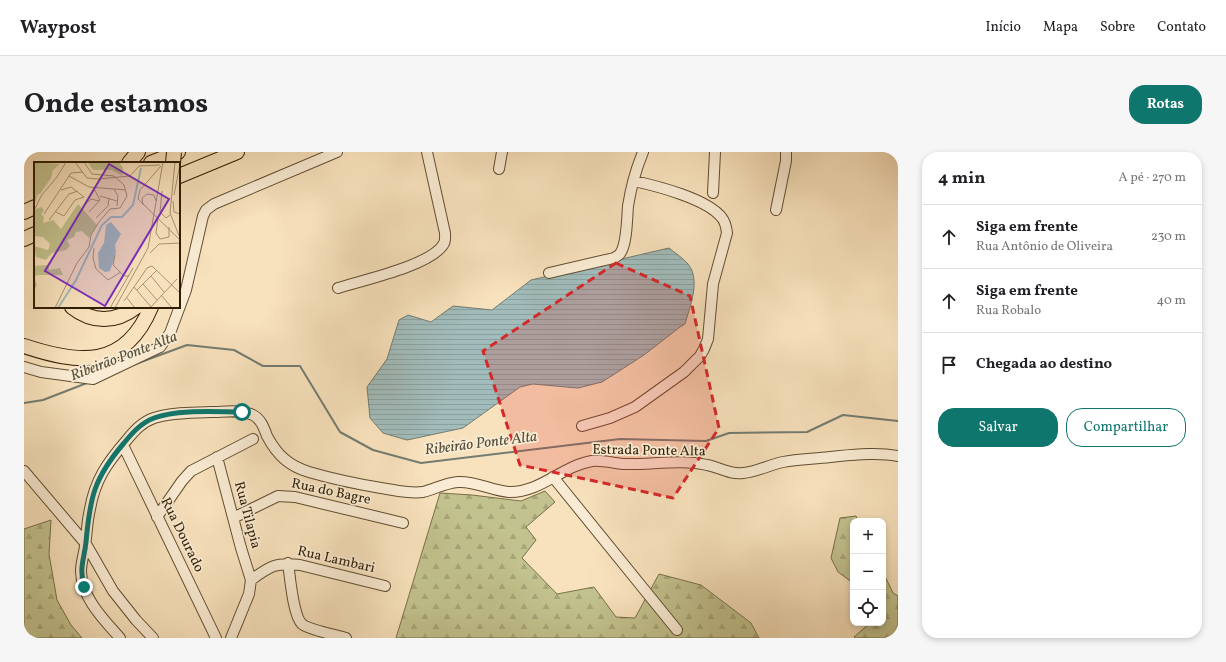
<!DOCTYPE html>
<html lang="pt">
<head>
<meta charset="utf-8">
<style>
	:root { --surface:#fff; --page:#f6f6f6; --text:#202124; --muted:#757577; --line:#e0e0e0; --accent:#0f766e }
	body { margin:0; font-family:Vollkorn,serif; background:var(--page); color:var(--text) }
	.controls { position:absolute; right:12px; bottom:12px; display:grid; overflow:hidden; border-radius:8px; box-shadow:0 2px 6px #0003 }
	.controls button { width:36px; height:36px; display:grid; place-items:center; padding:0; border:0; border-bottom:1px solid var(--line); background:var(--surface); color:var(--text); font:20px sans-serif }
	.stop { position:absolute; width:12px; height:12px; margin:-9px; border:3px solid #0f766e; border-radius:50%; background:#fff }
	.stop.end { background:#0f766e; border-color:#fff; box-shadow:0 1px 4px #0008 }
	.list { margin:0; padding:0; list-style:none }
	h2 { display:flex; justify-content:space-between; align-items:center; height:52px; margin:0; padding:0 16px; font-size:17px }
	h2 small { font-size:13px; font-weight:400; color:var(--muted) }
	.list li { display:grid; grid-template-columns:26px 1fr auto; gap:12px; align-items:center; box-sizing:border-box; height:64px; padding:0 16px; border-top:1px solid var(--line) }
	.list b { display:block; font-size:15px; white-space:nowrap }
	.list p { margin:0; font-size:13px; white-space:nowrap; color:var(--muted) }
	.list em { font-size:13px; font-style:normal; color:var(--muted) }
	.actions { display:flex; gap:8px; padding:12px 16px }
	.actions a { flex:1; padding:9px 0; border:1px solid var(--accent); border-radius:16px; text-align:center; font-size:14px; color:var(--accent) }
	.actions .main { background:var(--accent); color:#fff }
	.icon { flex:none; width:22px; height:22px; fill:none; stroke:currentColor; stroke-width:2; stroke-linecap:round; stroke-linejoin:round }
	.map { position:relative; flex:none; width:874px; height:486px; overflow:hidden; border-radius:16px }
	header { display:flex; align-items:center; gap:24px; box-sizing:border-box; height:56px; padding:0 20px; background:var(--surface); border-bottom:1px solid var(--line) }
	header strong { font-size:19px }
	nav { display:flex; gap:22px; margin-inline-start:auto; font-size:14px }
	.intro { display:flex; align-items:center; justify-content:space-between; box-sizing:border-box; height:96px; padding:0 24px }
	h1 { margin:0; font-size:28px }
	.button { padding:10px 18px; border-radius:16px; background:var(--accent); color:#fff; font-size:14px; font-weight:700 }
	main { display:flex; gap:24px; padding:0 24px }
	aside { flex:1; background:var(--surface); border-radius:16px; box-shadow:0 2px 6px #0003 }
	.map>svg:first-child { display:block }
</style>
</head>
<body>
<header>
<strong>Waypost</strong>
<nav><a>Início</a><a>Mapa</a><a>Sobre</a><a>Contato</a></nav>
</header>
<div class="intro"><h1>Onde estamos</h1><a class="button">Rotas</a></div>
<main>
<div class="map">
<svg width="874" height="486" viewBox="0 0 874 486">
	<defs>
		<pattern id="forest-firs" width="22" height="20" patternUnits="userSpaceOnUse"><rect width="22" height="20" fill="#c2c28e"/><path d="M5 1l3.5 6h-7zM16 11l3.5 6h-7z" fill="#a7a679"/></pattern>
		<pattern id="water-rules" width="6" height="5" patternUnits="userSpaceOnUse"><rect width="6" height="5" fill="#a1bcbb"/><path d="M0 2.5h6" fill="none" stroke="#8ba19f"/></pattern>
	</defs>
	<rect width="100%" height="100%" fill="#f8e2bd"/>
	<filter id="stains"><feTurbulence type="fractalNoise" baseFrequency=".005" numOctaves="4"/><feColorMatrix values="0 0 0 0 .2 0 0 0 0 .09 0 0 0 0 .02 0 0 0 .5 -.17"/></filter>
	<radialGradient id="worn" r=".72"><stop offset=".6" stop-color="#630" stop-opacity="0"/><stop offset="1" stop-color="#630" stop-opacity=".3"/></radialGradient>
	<path fill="url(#forest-firs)" stroke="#787048" d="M521,339l10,11 -29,25 10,13 -14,18 35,36 37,-7 22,30 19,1 24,-44 42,11 50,38 8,15h-363l44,-145 32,2 49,6z
		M832,364l2,5h-5v62l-15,-11 -7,-14 9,-40z
		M27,368l-2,34 8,46 14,25 11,13h-58v-109z
		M859,420l10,21 5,3v42h-43l-1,-1 16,-14h13z"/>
	<path fill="url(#water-rules)" stroke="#737c71" d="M645,96c6,5 14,10 19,16 13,16 2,42 -3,60l-5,3 -36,28 -42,27 -24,6 -45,-4 -13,3 -57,41 -56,12 -24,-7 -13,-15 -3,-31 20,-28 12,-39 9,-5 23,7 22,-16 39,4 39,-30z"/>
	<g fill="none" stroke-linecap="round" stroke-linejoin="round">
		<path stroke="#737c71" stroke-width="2" d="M109,213l54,-20 47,5 29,16h37l40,66 33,18 48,13 199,-24 86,2 23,-8 78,-1 36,-17 55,6
			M0,251l19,-3 44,-17"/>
		<defs>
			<path id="minor" d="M475,17l3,-17
				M689,41l2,-41
				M752,58l10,-49v-9
				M525,121l65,-15c3,-2 6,-3 7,-6 6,-10 6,-34 7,-46 3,-19 8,-37 15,-54
				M314,136c25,-8 91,-22 105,-43 3,-4 2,-7 2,-12l-18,-81
				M0,215l17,5 52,7 67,-32 10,-14 16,-43 17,-74 3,-6 8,-6 123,-52
				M558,274l28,-8 25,-11 49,-35 16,-16 4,-7 4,-10 5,-55 14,-51c-1,-6 -1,-10 -5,-15 -14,-19 -65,-32 -88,-37
				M99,293l93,193
				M193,305l24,91 10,32
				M0,319l62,73 27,47 23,29 17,18
				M529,325l124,153
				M133,365l25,-36 9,-10 62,-32
				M209,366l45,-22 17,1 108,26
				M264,411c2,13 5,53 14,61 7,6 34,11 44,14
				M96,486c-16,-18 -39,-41 -39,-67 0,-8 3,-17 4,-25 2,-13 2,-25 5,-37 5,-29 17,-46 36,-68 8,-10 16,-19 28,-23 18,-6 38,-5 57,-6 13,0 30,-3 42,3 8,4 11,13 14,21 10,19 22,30 42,36 24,7 48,12 72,16 14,2 28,6 42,4 12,-3 22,-9 35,-10 18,-1 34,9 51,10 31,1 53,-26 83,-31 11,-1 21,2 31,3 28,1 57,-5 84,1 12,2 23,10 36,8 13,-1 26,-8 40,-11 15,-3 31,-3 47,-5 22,-2 46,-5 68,-1
				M207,486l18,-44 2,-14c19,-14 25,-18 49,-15l85,21"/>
			<path id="highway" d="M105,11l9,-11
				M127,11l27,-11
				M155,24l58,-24
				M0,60l11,-5
				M0,87l11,-5
				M48,155c20,16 44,16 64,0
				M0,194c54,18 101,24 127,-39"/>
		</defs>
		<use href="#minor" stroke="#614e31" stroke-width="12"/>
		<use href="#highway" stroke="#2f1d02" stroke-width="16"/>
		<use href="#minor" stroke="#faecd4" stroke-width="10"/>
		<use href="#highway" stroke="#f8e2bd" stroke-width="14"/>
		<defs>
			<path id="highway-bridge" d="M149,11l1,-11"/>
		</defs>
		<use href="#highway-bridge" stroke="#2f1d02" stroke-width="16" stroke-linecap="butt"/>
		<use href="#highway-bridge" stroke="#f8e2bd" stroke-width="14"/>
	</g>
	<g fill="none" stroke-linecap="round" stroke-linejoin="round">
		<path stroke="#0f766e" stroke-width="5" d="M60,435c-5,-21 0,-26 2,-45 4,-45 8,-64 38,-99 9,-11 17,-20 30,-25 24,-9 63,-6 88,-6"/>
	</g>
	<path fill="#d62828" fill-opacity="0.2" stroke="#d62828" stroke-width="3" stroke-dasharray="8 5" stroke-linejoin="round" d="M592,111l74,33 29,132 -46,70 -153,-33 -37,-114z"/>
	<g text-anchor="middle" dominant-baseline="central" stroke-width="3.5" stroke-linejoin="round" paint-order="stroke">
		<g font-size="14" fill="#2f1d02" stroke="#faecd4">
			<text transform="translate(625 299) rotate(1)">Estrada Ponte Alta</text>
			<text transform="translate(307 340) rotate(12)">Rua do Bagre</text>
			<text transform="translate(223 363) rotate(75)">Rua Tilapia</text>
			<text transform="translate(158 383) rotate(64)">Rua Dourado</text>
			<text transform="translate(312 408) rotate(13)">Rua Lambari</text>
		</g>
		<g font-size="15" font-style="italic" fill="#514d3a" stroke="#faecd4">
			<text transform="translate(100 205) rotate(-21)">Ribeirão Ponte Alta</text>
			<text transform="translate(457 292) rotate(-7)">Ribeirão Ponte Alta</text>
		</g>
	</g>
	<g transform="translate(10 10)">
		<rect width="146" height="146" fill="#f8e2bd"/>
		<path d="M0,0l26,2 -7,6 -2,8 -11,16h-2l-4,12zM54,0h31l4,6 -1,8 -10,-6h-19zM44,42l19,21 -8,13 -7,-7 -6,1 -2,5 -7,3 3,6 -4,4 -14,3 -6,7 -10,-3 -2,-11 14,4 2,-6 -7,-7 -8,-1 -1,2v-28l7,-3 3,3 -3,4 3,3 -1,6 10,-3 8,9zM14,103l1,5 11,-2 3,7h-26l-3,2 3,8 -3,5v-24z" fill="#c2c28e"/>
		<path d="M77,60l10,12 -6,11 1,7 -6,19 -5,1 -6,-4 -1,-15 6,-10 2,-18z" fill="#a1bcbb"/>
		<path fill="none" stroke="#a1bcbb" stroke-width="2" d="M24,146l18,-28 26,-55 9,-8h11l11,-12 8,-37"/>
		<path fill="none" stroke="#a89372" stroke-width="1" d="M41,0l12,16 11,1 32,-3 9,-10 21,-1M141,0l-5,51 10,25M127,4l-21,24 -2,9 42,41M35,14l20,11 37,3M80,27l4,7 -1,10M128,29l-2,21 6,6 4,-3M140,33l6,-31M66,34l17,5M139,39l1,11 6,2M109,43l-1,-7 5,-4 7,1 2,6M49,44l8,-7 8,2M1,47l6,-13 16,-19 9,-15M22,50l8,4 11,-16 9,-3 -13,-10 -10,3M55,50l11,-12 -7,-13M10,52l27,-41 12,-1M62,56l12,-12 1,-8M124,56l-2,15 4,6 9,-2v-10M15,58l20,-26 9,-3M60,86l-1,10 3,11 12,11 13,-8M116,91l9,-9 21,-1M81,93l-2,10 11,11h5M117,114l13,16M109,122l14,16M100,125l13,-19 5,-2 28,27M103,128l20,-20M127,133l11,13M93,136l8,10M90,139l10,-14 18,21M21,146l22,-45 12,-16 2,-12 8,-13 11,-13 10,-1 7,-12 -3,-11 -10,-9 -22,-2 -8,-12M76,146l23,-40M81,146l33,-60 15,-86M116,146l27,-29"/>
		<path fill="#7b2cbf" fill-opacity="0.15" stroke="#7b2cbf" stroke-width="2" d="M75,2l60,35 -64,107 -60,-35z"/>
		<rect width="146" height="146" fill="none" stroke="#2f1d02" stroke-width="2"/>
	</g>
	<rect width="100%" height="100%" filter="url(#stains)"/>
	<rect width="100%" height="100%" fill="url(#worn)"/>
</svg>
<div class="controls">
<button>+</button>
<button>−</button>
<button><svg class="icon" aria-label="locate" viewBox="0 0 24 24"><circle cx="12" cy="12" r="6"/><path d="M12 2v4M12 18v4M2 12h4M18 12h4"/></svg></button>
</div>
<div class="stop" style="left:218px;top:260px"></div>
<div class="stop end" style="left:60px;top:435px"></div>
</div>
<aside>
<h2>4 min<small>A pé · 270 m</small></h2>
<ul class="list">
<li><svg class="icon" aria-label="ahead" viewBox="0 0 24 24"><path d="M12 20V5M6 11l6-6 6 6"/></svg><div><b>Siga em frente</b><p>Rua Antônio de Oliveira</p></div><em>230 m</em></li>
<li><svg class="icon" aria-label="ahead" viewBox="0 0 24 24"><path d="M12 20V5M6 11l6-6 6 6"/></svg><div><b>Siga em frente</b><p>Rua Robalo</p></div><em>40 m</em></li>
<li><svg class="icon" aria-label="arrive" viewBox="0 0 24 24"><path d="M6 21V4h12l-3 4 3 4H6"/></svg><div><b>Chegada ao destino</b></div></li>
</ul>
<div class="actions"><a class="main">Salvar</a><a>Compartilhar</a></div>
</aside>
</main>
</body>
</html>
